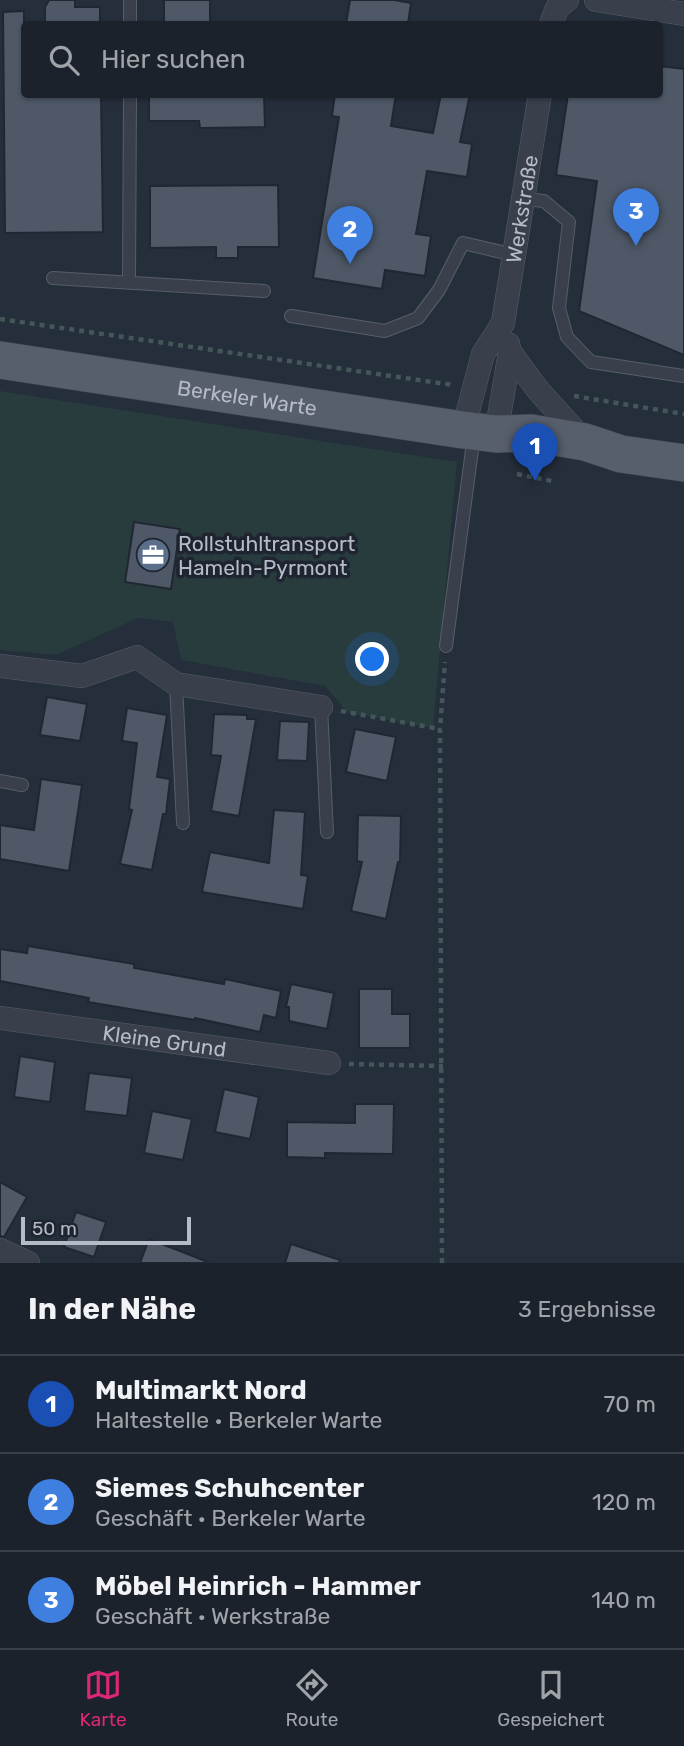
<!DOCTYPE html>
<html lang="de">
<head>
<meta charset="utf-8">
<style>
	:root { --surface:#1c222c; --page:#292f38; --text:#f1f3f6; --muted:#a0a4a9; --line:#3a3f48; --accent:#db2777 }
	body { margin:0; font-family:Rubik,sans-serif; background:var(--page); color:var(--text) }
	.scale { position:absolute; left:21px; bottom:18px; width:170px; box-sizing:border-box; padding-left:7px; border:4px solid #b5bbc7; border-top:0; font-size:19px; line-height:24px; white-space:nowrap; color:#b5bbc7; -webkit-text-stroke:5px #1e2531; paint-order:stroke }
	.you { position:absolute; left:373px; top:660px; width:24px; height:24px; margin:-18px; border:5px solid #fff; border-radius:50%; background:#1a73e8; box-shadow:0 0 0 10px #1a73e833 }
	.badge { display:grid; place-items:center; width:46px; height:46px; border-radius:50%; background:var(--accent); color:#fff; font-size:23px; font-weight:700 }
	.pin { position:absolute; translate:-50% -58px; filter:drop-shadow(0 2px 4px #0008) }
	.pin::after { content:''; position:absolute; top:37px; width:24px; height:21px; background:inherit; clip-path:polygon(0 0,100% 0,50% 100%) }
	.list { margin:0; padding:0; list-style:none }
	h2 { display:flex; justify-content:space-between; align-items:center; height:91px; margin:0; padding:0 28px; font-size:30px }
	h2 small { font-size:23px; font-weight:400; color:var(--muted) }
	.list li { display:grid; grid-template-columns:46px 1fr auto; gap:21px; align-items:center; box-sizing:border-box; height:98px; padding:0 28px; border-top:2px solid var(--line) }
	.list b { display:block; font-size:26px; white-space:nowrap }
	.list p { margin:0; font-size:23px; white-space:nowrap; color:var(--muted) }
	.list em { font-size:23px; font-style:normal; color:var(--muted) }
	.icon { flex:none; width:38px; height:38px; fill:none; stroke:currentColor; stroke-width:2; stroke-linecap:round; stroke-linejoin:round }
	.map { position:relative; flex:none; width:684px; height:1263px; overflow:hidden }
	.search { position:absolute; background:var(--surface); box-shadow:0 2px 5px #0004; left:21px; right:21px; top:21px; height:77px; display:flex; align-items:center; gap:18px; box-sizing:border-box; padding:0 24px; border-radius:7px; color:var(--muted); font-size:26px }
	.sheet { height:385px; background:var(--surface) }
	nav { display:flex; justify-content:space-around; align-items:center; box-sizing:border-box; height:98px; border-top:2px solid var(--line); background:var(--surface); font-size:19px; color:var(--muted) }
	nav a { display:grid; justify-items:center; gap:4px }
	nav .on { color:var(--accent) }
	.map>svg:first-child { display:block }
</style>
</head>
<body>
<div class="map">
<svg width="684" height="1263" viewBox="0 0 684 1263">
	<rect width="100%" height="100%" fill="#252e3b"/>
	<path fill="#283b3d" d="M0,391l457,71 -24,266 -85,-15 -23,-27 -144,-26 -8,-38 -35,-4 -82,37 -56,-5z"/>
	<path fill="#4e5867" stroke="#202733" stroke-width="2" d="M49,0h26v7h25v17h-55v-17z
		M164,0h46v24h-46z
		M350,0h44l17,3 -3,21h-62z
		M24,11v83h77l2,138 -98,1 -2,-221z
		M660,66l24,3v286l-105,-44 18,-130 -41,-6 12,-81h92z
		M149,94h115l1,33 -65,1 -1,-7h-50z
		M335,94h61l-5,32 42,7 8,-39h29l-10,48 12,2 -5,33 -40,-6 -11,63 15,2 -6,40 -40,-6 -3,19 -69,-11 26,-161 -7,-1z
		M278,185l1,62h-41v11h-22v-11l-66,1v-62z
		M134,522l46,7 -9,60 -46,-7z
		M47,697l40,7 -7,37 -40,-6z
		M127,708l40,7 -10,62 13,2 -4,35h-3l-11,56 -32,-6 12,-54 -3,-1 8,-66 -15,-2z
		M214,714l33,1v4h9l-17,97 -28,-5 10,-55 -10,-1z
		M280,721l29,1 -2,39 -30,-1z
		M355,729l41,8 -9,44 -41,-9z
		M41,779l41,6 -13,86 -69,-12v-34l34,5z
		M274,810l31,2 -4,63 7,1 -5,33 -101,-17 8,-40 59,11z
		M358,815l43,1 -1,46h-2l-12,57 -35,-8 11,-49 -5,-1z
		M28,946l106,18v4l90,16 1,-5 56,12 -5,27 -12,-3 -4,17 -65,-14v2l-107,-18 1,-4 -89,-17v-32l27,4z
		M291,984l43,9 -7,36 -38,-8v-14h-3z
		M359,989h33v25h18v34h-51z
		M20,1056l35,6 -5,40 -36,-5z
		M89,1073l43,5 -5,38 -43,-5z
		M224,1089l35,8 -9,42 -35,-7z
		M355,1104h39l-1,50 -68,-1v5l-38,-1v-35l68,1z
		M152,1111l40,8 -9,41 -39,-7z
		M0,1182l27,15 -23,40 -4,-1z
		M76,1212l30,10 -12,35 -30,-10z
		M149,1239l59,23v1h-68z
		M291,1244l49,16 -1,3h-54z"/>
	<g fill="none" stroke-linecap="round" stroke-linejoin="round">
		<defs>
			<path id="lane" d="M130,24v-24
				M524,199l20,2 25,21 -10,86 8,29 24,25 93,14
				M53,278l211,13
				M129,282l1,-188
				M291,316l94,15 33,-13 21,-28 24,-47 51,12
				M446,646l28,-211
				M176,684l7,139
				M321,707l6,125
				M0,781l22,4"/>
			<g id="street">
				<path d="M596,0l88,14"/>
				<path d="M551,24l6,-16 10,-8"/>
				<path d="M510,352l28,38 47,52"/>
				<path id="s1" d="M463,430l20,-76 20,-31 37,-229"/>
				<path d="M496,434l14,-82 -2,-8"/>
				<path d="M0,666l82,10 55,-19 39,27 145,23"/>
				<path id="s2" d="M0,1018l329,45"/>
				<path d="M0,1250l28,13"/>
			</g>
			<g id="primary">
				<path id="s3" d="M0,360l463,70 33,4 35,-1 54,9 36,12 63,9"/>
			</g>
		</defs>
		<use href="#lane" stroke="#575e6a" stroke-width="14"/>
		<use href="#street" stroke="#575e6a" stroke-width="24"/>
		<use href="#primary" stroke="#424955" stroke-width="38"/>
		<path stroke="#45565a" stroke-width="4.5" stroke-dasharray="5 5" stroke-linecap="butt" d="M0,319l453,66
			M574,396l110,18
			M517,474l35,7
			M341,711l99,18
			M349,1064l94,2
			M442,1263l-2,-534 5,-67"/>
		<use href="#lane" stroke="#39404c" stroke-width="12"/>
		<use href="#street" stroke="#39404c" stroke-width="23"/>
		<use href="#primary" stroke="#575f6c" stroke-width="37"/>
	</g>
	<defs>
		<symbol id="office-disc" viewBox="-11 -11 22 22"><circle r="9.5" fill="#5c6f8a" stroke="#1e2531"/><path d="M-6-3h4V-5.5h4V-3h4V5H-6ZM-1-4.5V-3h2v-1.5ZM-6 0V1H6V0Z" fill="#fff"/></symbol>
	</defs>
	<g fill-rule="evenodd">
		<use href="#office-disc" x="134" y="536" width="38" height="38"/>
	</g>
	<g text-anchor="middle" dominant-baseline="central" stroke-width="7" stroke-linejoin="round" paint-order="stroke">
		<g font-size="21" fill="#b5bbc7" stroke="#1e2531">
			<text stroke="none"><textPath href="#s1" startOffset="231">Werkstraße</textPath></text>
			<text stroke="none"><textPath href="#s3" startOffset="250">Berkeler Warte</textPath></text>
			<text stroke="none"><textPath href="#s2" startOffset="166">Kleine Grund</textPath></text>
		</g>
		<g font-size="21" fill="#b5bbc7" stroke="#1e2531" text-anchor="start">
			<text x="178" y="543">Rollstuhltransport<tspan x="178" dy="24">Hameln-Pyrmont</tspan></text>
		</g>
	</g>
</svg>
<div class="scale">50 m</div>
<div class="you"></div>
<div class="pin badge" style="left:535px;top:481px;background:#1a4fb4">1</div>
<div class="pin badge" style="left:350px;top:264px;background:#3f7fe0">2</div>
<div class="pin badge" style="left:636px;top:246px;background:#3f7fe0">3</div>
<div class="search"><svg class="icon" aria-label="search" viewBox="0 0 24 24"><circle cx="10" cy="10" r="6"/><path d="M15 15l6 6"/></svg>Hier suchen</div>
</div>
<section class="sheet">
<h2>In der Nähe<small>3 Ergebnisse</small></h2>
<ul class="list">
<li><span class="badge" style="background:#1a4fb4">1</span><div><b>Multimarkt Nord</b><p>Haltestelle · Berkeler Warte</p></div><em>70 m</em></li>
<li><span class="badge" style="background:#3f7fe0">2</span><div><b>Siemes Schuhcenter</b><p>Geschäft · Berkeler Warte</p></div><em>120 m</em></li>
<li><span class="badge" style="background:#3f7fe0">3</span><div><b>Möbel Heinrich - Hammer</b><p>Geschäft · Werkstraße</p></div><em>140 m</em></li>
</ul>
</section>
<nav>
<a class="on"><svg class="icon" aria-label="map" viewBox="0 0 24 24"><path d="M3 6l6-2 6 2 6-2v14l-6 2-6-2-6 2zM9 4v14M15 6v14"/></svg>Karte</a>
<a><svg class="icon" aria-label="directions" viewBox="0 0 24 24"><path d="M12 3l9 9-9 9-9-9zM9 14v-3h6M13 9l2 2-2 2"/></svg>Route</a>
<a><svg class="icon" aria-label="saved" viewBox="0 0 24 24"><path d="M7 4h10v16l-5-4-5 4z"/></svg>Gespeichert</a>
</nav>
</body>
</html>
